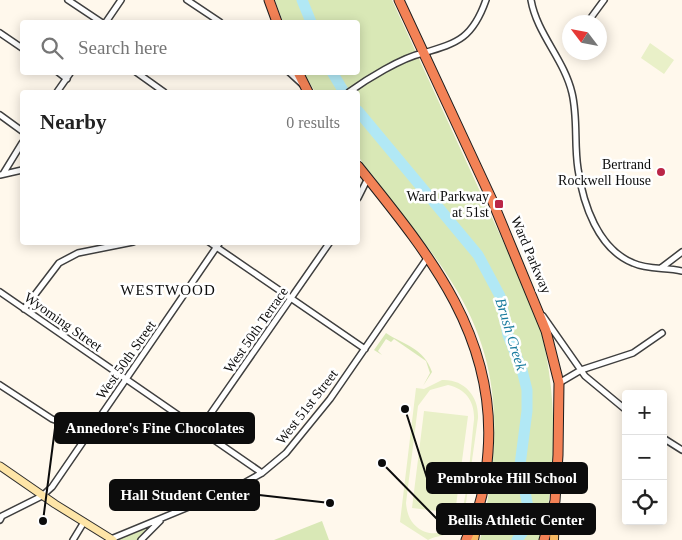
<!DOCTYPE html>
<html lang="en">
<head>
<meta charset="utf-8">
<style>
	:root { --surface:#fff; --page:#f2f2f2; --text:#222; --muted:#767676; --line:#e0e0e0 }
	body { margin:0; font-family:"Times New Roman",serif; background:var(--page); color:var(--text) }
	.controls { position:absolute; right:15px; bottom:15px; display:grid; overflow:hidden; border-radius:5px; box-shadow:0 2px 12px #0003 }
	.controls button { width:45px; height:45px; display:grid; place-items:center; padding:0; border:0; border-bottom:1px solid var(--line); background:var(--surface); color:var(--text); font:25px sans-serif }
	.compass { position:absolute; left:562px; top:15px; width:45px; height:45px; border-radius:50%; background:var(--surface); box-shadow:0 2px 12px #0003; rotate:302deg }
	.list { margin:0; padding:0; list-style:none }
	h2 { display:flex; justify-content:space-between; align-items:center; height:65px; margin:0; padding:0 20px; font-size:21px }
	h2 small { font-size:16px; font-weight:400; color:var(--muted) }
	.icon { flex:none; width:28px; height:28px; fill:none; stroke:currentColor; stroke-width:2; stroke-linecap:round; stroke-linejoin:round }
	.map { position:relative; flex:none; width:682px; height:540px; overflow:hidden }
	.search { position:absolute; background:var(--surface); box-shadow:0 2px 12px #0003; left:20px; top:20px; width:340px; height:55px; display:flex; align-items:center; gap:12px; box-sizing:border-box; padding:0 18px; border-radius:5px; color:var(--muted); font-size:19px }
	.panel { position:absolute; background:var(--surface); box-shadow:0 2px 12px #0003; left:20px; top:90px; width:340px; height:155px; border-radius:5px }
	.map>svg:first-child { display:block }
</style>
</head>
<body>
<div class="map">
<svg width="682" height="540" viewBox="0 0 682 540">
	<rect width="100%" height="100%" fill="#fff8ec"/>
	<path fill="#d9e8b6" d="M275,0h117l143,311c23,70 24,158 6,229h-61c20,-95 26,-173 -29,-259 -22,-35 -49,-67 -74,-100 -5,-8 -18,-19 -19,-28 -4,-18 0,-42 0,-61h-43l-11,-19 54,-1v-50h-75z
		M386,333c18,12 38,15 46,39l-9,14 7,-13 -4,-12 -32,-22 -3,3 -5,-3 -8,12 4,4 -8,-5z
		M322,521l7,19h-55z
		M148,525l2,3 -11,12h-20v-2z"/>
	<path fill="#e9f0c8" fill-rule="evenodd" d="M650,43l24,17 -10,14 -23,-16z
		M442,380c23,-1 37,17 36,38l-14,99c-9,21 -22,16 -36,23l-28,-18 16,-134 8,1zM448,385c18,4 27,17 26,35 -3,22 -6,82 -15,98 -6,13 -23,19 -36,13 -12,-6 -16,-16 -17,-28l12,-97 12,-16z
		M424,411l44,5 -13,97 -43,-5z"/>
	<g fill="none" stroke-linecap="round" stroke-linejoin="round">
		<path stroke="#b1e8f5" stroke-width="11" d="M302,0l9,22
			M332,72l12,20
			M358,111l120,144 22,41 8,39 14,35 5,20v21l-7,54 10,53 -3,8 -10,14"/>
		<defs>
			<path id="street" d="M68,0l33,22
				M187,0l33,22
				M531,0c6,34 33,59 41,93 6,25 2,51 6,76 5,35 20,80 55,94 15,7 33,4 49,8
				M590,19l14,-19
				M106,22l15,-22
				M0,33l22,15
				M58,72l9,7
				M136,72l28,20
				M289,72l13,12
				M57,92l14,-20
				M349,92c18,-13 52,-34 74,-39 36,-10 50,-16 63,-53
				M0,115l22,16
				M3,174l19,-31
				M0,175l22,-5
				M358,198l10,-20
				M209,242l156,107
				M661,268l21,-16
				M0,292l262,181
				M24,309l35,-46 19,-10 55,-11
				M543,316l42,60 41,34
				M559,383l22,-13 52,-17 29,-20
				M0,385l52,34 37,13
				M200,429l130,-187
				M663,438l19,12
				M0,520l2,-4 40,-20 10,-9 168,-245
				M111,539l126,-52 25,-14 24,-20 44,-54 98,-142
				M73,540l11,-18
				M141,540l19,-19"/>
			<path id="secondary" d="M0,466l55,38 58,36"/>
			<path id="primary" d="M474,540l4,-22
				M554,540l1,-30"/>
			<path id="highway" d="M269,0l8,22
				M399,0l93,200 54,131 13,52 -1,72 -3,46 -11,39
				M298,72l10,20
				M358,166c69,86 139,169 130,286 -2,32 -8,60 -22,88"/>
		</defs>
		<use href="#street" stroke="#3f3f3f" stroke-width="8"/>
		<use href="#secondary" stroke="#2e2e2e" stroke-width="9"/>
		<use href="#primary" stroke="#1d1d1d" stroke-width="10"/>
		<use href="#highway" stroke="#1d1d1d" stroke-width="11"/>
		<use href="#street" stroke="#fff" stroke-width="5"/>
		<use href="#secondary" stroke="#fee5a7" stroke-width="7"/>
		<use href="#primary" stroke="#f7b963" stroke-width="8"/>
		<use href="#highway" stroke="#f38256" stroke-width="9"/>
	</g>
	<g fill="#bb2647" stroke="#fff" stroke-width="2">
		<circle cx="661" cy="172" r="5"/>
		<rect x="494" y="199" width="10" height="10" rx="2.5"/>
	</g>
	<g text-anchor="middle" dominant-baseline="central" stroke-width="5" stroke-linejoin="round" paint-order="stroke">
		<g font-size="14" fill="#0c0c0c" stroke="#fff" text-anchor="end">
			<text x="651" y="164">Bertrand<tspan x="651" dy="16">Rockwell House</tspan></text>
			<text x="489" y="196">Ward Parkway<tspan x="489" dy="16">at 51st</tspan></text>
		</g>
		<g font-size="14" fill="#0c0c0c" stroke="#fff">
			<text transform="translate(531 255) rotate(67)">Ward Parkway</text>
			<text transform="translate(63 322) rotate(35)">Wyoming Street</text>
			<text transform="translate(256 330) rotate(-55)">West 50th Terrace</text>
			<text transform="translate(126 360) rotate(-55)">West 50th Street</text>
			<text transform="translate(307 407) rotate(-52)">West 51st Street</text>
		</g>
		<g font-size="15" letter-spacing="1" fill="#0c0c0c" stroke="#fff">
			<text x="168" y="290">WESTWOOD</text>
		</g>
		<g font-size="15" font-style="italic" fill="#177a9d" stroke="#fff">
			<text transform="translate(511 334) rotate(73)">Brush Creek</text>
		</g>
	</g>
	<path fill="none" stroke="#0c0c0c" stroke-width="2" d="M43 521L55 428M405 409L427 478M330 503L259 495M382 463L437 519"/>
	<g fill="#0c0c0c" stroke="#fff" stroke-width="2">
		<circle cx="43" cy="521" r="5"/>
		<circle cx="405" cy="409" r="5"/>
		<circle cx="330" cy="503" r="5"/>
		<circle cx="382" cy="463" r="5"/>
	</g>
	<g fill="#0c0c0c" stroke="#0c0c0c" stroke-width="2">
		<rect x="55" y="413" width="199" height="30" rx="5"/>
		<rect x="427" y="463" width="160" height="30" rx="5"/>
		<rect x="110" y="480" width="149" height="30" rx="5"/>
		<rect x="437" y="504" width="158" height="30" rx="5"/>
	</g>
	<g font-size="15" text-anchor="middle" font-weight="bold" fill="#fff">
		<text x="155" y="433">Annedore's Fine Chocolates</text>
		<text x="507" y="483">Pembroke Hill School</text>
		<text x="185" y="500">Hall Student Center</text>
		<text x="516" y="525">Bellis Athletic Center</text>
	</g>
</svg>
<div class="controls">
<button>+</button>
<button>−</button>
<button><svg class="icon" aria-label="locate" viewBox="0 0 24 24"><circle cx="12" cy="12" r="6"/><path d="M12 2v4M12 18v4M2 12h4M18 12h4"/></svg></button>
</div>
<svg class="compass" viewBox="-18 -18 36 36"><path d="M0-13l5 13h-10z" fill="#e53935"/><path d="M0 13l5-13h-10z" fill="#767676"/></svg>
<div class="search"><svg class="icon" aria-label="search" viewBox="0 0 24 24"><circle cx="10" cy="10" r="6"/><path d="M15 15l6 6"/></svg>Search here</div>
<section class="panel">
<h2>Nearby<small>0 results</small></h2>
<ul class="list">
</ul>
</section>
</div>
</body>
</html>
